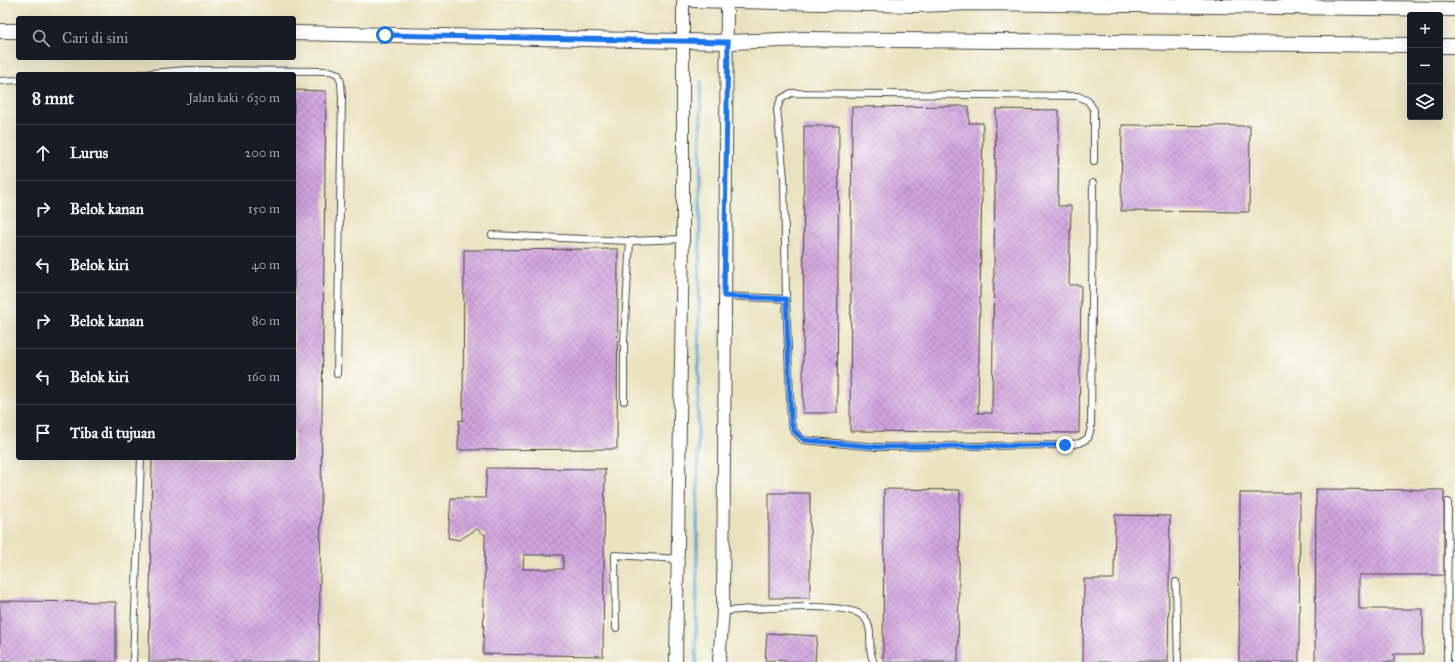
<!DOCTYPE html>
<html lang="id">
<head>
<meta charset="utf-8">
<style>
	:root { --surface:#171b24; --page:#242831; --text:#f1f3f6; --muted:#9ea1a6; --line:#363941 }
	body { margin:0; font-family:"IM FELL Great Primer",serif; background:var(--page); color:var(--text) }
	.controls { position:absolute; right:12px; top:12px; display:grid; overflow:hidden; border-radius:4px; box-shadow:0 4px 16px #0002 }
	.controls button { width:36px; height:36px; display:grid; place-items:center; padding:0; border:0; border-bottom:1px solid var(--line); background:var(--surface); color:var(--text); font:20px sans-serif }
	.stop { position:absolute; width:12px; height:12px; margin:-9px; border:3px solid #1a73e8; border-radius:50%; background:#fff }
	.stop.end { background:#1a73e8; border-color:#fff; box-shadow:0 1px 4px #0008 }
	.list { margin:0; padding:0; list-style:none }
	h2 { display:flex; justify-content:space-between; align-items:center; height:52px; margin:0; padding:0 16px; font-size:17px }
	h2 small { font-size:13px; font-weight:400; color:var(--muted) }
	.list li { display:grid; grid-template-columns:26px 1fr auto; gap:12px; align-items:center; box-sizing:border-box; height:56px; padding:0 16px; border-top:1px solid var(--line) }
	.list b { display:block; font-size:15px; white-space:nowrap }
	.list em { font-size:13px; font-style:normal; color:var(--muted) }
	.icon { flex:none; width:22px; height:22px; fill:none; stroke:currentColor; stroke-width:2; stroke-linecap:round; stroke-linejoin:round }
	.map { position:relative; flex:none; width:1455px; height:662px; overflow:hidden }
	.search { position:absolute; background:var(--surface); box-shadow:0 4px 16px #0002; left:16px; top:16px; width:280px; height:44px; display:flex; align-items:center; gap:10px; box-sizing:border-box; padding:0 14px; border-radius:4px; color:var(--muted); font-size:15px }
	.panel { position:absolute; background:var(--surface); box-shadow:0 4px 16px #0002; left:16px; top:72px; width:280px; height:388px; border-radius:4px }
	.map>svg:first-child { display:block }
</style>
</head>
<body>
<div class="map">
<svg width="1455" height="662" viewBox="0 0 1455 662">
	<defs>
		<pattern id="building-cross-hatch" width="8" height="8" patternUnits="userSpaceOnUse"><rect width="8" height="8" fill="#d0a6de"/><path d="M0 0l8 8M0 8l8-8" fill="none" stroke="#a987b4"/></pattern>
	</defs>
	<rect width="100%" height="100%" fill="#fdfcf7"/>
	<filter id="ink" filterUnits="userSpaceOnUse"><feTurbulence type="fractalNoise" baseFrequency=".025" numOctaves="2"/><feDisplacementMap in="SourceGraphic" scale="8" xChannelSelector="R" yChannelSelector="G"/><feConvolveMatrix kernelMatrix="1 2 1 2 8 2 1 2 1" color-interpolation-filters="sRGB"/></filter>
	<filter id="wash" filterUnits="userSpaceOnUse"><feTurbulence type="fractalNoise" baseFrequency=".012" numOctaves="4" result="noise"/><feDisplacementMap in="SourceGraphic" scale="16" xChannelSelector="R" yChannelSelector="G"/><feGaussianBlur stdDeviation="0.9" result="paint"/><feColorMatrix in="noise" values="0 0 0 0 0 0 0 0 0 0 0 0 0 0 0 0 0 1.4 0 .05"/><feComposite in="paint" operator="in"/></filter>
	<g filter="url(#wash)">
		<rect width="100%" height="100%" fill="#e9e2c1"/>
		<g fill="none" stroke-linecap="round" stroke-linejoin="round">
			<path stroke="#56a4cf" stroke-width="3.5" d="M696,662l5,-580"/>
		</g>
		<g id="blocks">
			<path fill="url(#building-cross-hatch)" fill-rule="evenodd" d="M294,90l32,1 -7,571h-170l3,-204h142z
				M969,106v17h14l-5,290h14l4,-304 63,1 -1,96h13l-2,79h12l-2,148 -229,-2 2,-324z
				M1122,125l128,1 -1,86 -128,-1z
				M804,126h35l-2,287h-34z
				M618,249l-1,200 -159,1 1,-30 4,1 1,-171z
				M487,468l118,1 -2,187 -120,-2 2,-119 -8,-6 -18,11 -11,-2 3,-40h34zM524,555h39v14h-40z
				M884,489l76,1 -2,172h-75z
				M1316,489l128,1v85h-85v34h64v45h-29v8h-79z
				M769,493h41v105h-41z
				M1240,493h60l-1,169h-60z
				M1115,515l55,1 -2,146h-85l1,-83h30z
				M0,601l116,1v60h-116z
				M767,633l50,3 -2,26 -50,-2z"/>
		</g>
	</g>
	<g filter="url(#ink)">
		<use href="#blocks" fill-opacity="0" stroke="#484642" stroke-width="1"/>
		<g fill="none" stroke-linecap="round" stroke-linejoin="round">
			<defs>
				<path id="service" d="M151,73l36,-3 143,1 8,3 3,8 1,16 -5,276
					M141,74h10
					M0,81l18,-1
					M492,235l138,6 53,-2
					M724,296l62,3 -2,-121 -7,-69 4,-10 10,-6 287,3 10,5 6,9v52
					M786,299l5,124 3,8 9,9 74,7 188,-2 15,-2 8,-5 3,-10 2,-245
					M624,401v-61l6,-99
					M1176,582l2,80
					M723,611c24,-1 128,-12 142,7 10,14 1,32 9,44
					M616,628l-1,-73 63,4
					M133,662l8,-204
					M1447,662l1,-160"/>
				<path id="minor" d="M676,662l7,-423v-239
					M719,662l4,-51 4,-609"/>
				<path id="tertiary" d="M694,0l222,5 57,-2 482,6
					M0,31h18
					M294,33l434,9 79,-3 603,6
					M1440,46h15"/>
			</defs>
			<use href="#service" stroke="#484642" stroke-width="8"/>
			<use href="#minor" stroke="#484642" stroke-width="14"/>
			<use href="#tertiary" stroke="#484642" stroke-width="16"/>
			<use href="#service" stroke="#fff" stroke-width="6"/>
			<use href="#minor" stroke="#fff" stroke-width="12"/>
			<use href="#tertiary" stroke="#fff" stroke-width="14"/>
		</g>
	</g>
	<g fill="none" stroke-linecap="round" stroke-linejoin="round" filter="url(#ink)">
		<path stroke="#1a73e8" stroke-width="5" d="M385,35l343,7 -4,254 62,3 5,124 3,8 10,9 73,7 188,-2"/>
	</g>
</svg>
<div class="controls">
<button>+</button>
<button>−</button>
<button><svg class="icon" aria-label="layers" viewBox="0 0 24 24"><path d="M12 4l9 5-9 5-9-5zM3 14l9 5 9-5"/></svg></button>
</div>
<div class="stop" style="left:385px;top:35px"></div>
<div class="stop end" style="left:1065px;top:445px"></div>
<div class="search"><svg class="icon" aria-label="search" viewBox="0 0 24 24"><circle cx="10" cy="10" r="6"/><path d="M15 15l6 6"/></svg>Cari di sini</div>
<section class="panel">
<h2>8 mnt<small>Jalan kaki · 630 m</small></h2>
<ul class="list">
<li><svg class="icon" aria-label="ahead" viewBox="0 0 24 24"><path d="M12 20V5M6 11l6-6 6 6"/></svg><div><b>Lurus</b></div><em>200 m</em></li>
<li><svg class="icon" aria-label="right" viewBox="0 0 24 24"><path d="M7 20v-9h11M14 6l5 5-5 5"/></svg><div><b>Belok kanan</b></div><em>150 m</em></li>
<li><svg class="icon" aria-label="left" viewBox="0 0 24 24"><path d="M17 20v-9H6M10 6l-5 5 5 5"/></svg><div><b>Belok kiri</b></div><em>40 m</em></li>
<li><svg class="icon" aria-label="right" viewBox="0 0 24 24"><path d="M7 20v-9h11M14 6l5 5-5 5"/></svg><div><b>Belok kanan</b></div><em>80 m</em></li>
<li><svg class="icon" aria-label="left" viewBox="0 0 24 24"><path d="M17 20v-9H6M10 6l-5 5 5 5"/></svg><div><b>Belok kiri</b></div><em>160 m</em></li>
<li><svg class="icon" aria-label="arrive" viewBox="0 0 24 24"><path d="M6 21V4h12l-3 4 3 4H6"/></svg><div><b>Tiba di tujuan</b></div></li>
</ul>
</section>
</div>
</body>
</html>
